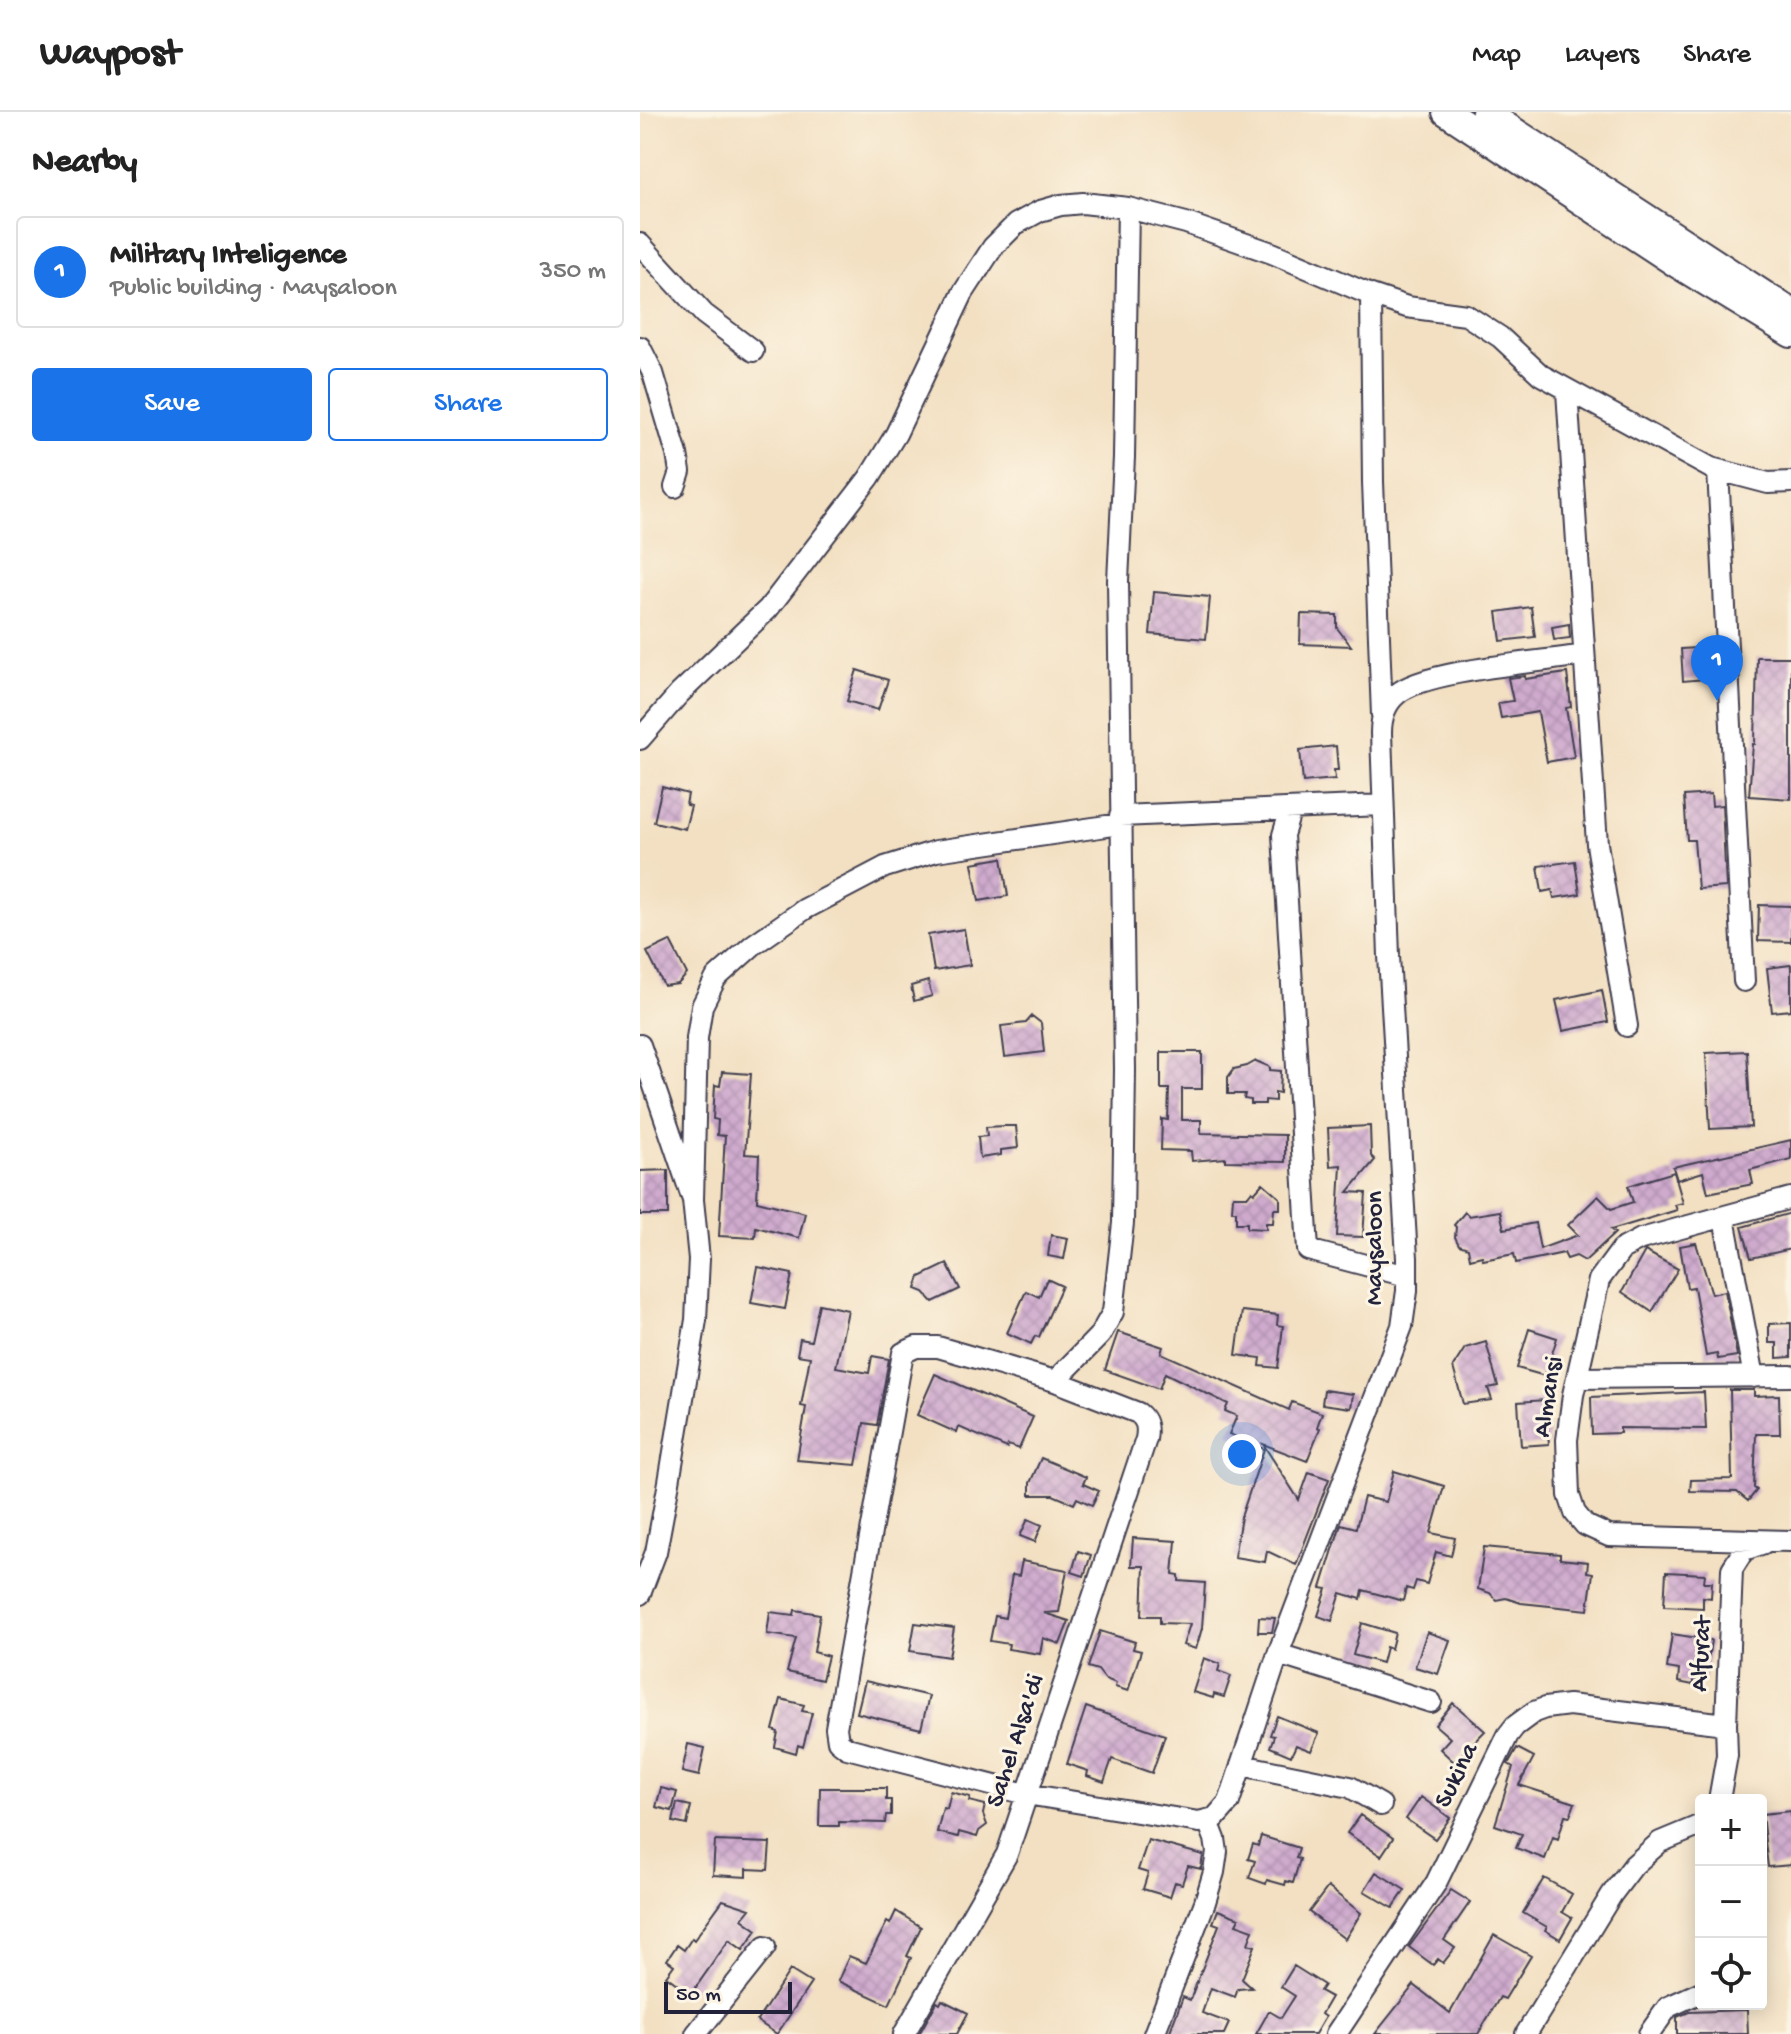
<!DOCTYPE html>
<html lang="en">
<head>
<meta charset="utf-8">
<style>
	:root { --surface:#fff; --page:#f6f6f6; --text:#222; --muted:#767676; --line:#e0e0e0; --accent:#1a73e8 }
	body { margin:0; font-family:"Gochi Hand",sans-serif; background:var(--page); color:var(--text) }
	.controls { position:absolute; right:24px; bottom:24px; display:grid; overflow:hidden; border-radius:8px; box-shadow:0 4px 20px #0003 }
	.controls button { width:72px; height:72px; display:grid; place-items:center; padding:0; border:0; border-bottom:2px solid var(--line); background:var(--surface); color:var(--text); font:40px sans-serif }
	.scale { position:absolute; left:24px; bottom:20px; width:128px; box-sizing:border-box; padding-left:8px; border:4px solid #22223b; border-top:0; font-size:22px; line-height:28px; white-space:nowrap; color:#22223b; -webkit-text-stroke:6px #fcf5e5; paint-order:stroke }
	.you { position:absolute; left:602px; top:1342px; width:28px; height:28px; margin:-20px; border:6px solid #fff; border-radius:50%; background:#1a73e8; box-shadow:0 0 0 12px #1a73e833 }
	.badge { display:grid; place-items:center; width:52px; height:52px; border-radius:50%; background:var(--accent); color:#fff; font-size:26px; font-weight:700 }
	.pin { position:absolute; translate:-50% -66px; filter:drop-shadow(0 2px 4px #0008) }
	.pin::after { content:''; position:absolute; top:42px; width:28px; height:24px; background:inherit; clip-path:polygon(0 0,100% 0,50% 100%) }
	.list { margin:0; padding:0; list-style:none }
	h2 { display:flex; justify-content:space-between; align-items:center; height:104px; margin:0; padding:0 32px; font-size:34px }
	h2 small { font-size:26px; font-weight:400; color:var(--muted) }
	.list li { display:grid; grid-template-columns:52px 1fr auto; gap:24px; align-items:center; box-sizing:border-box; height:112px; margin:0 16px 16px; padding:0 16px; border:2px solid var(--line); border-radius:8px }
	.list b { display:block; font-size:30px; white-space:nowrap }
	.list p { margin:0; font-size:26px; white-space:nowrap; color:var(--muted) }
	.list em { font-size:26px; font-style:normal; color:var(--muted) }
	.actions { display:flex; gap:16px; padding:24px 32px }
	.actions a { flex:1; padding:18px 0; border:2px solid var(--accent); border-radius:8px; text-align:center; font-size:28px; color:var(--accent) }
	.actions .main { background:var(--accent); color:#fff }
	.icon { flex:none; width:44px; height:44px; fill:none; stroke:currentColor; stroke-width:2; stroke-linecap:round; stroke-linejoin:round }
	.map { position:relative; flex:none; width:1151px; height:1922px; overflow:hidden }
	header { display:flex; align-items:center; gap:48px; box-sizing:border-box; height:112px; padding:0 40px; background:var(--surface); border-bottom:2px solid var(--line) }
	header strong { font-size:38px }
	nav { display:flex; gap:44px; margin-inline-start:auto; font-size:28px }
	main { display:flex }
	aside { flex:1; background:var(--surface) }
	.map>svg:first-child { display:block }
</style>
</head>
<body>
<header>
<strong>Waypost</strong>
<nav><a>Map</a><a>Layers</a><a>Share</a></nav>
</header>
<main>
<aside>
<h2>Nearby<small></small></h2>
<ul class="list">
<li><span class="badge">1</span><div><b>Military Inteligence</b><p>Public building · Maysaloon</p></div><em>350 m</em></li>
</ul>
<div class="actions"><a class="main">Save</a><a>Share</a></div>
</aside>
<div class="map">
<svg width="1151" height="1922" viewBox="0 0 1151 1922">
	<defs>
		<pattern id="building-cross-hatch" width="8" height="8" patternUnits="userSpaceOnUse" patternTransform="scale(2)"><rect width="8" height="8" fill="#cfaace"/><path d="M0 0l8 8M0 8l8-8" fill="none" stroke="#b192b2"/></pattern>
	</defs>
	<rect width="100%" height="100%" fill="#fcf5e5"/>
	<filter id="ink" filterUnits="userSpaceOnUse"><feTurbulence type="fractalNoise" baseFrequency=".0125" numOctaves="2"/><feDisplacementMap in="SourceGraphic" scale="16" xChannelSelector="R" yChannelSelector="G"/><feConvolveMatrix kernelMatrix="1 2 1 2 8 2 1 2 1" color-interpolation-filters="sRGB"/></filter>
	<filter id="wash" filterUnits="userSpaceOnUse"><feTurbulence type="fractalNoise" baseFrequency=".006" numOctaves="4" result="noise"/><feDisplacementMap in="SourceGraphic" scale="32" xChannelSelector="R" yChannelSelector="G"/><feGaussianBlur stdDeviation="1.8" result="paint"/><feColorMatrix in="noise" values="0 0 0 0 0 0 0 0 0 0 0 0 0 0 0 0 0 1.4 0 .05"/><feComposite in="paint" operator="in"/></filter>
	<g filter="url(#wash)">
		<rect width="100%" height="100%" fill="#f3e0c2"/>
		<g id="blocks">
			<path fill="url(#building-cross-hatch)" d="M514,480l56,5 -4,42 -56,-5z
				M891,495l4,30 -34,4 -4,-29z
				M661,502l36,1v13l14,18 -51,-2z
				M929,512l1,14 -16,2 -2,-13z
				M1074,535l2,31 -33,3 -2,-32z
				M1117,545h34v142l-42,-3 4,-52h2z
				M217,558l31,10 -10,30 -31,-9z
				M927,561l4,34 -5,1 8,49 -27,5 -9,-50 -37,6 -3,-15 15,-2 -5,-23 17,-2v3z
				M696,634l2,24h-4l1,9 -32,3 -3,-32z
				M22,675l26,7 -2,11 5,1 -6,23 -31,-7z
				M1071,682l1,12 10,-1 4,82 -28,2 -4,-49h-7l-3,-44z
				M362,746l6,38 -29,5 -7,-38z
				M935,749l5,33 -26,4 -2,-8 -10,2 -4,-26z
				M1119,793l32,1v36l-33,-1z
				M324,817l6,36 -36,6 -6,-36z
				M30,829l17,33 -9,10 -14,2 -17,-34z
				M1151,853v45l-19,2 -5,-44z
				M288,869l4,15 -18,5 -3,-15z
				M962,878l6,32 -45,9 -7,-31z
				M392,904l9,7 3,29 -39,5 -4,-31 25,-3z
				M1107,939l4,76 -41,2 -4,-76z
				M521,940h41v37h-20v31h19v13l84,2v27l-59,-1v-3l-34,3 -1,-10 -30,-1 1,-31 6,1 1,-31h-8z
				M616,949l14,6v3l11,1 -1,22 -5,-1v9l-10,-1v4h-14v-4l-7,-1 1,-5h-17v-17l6,-8 13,-3z
				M82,960l29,2 -6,80 14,1 -2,46 48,12 -6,25 -43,-11 -1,11 -36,-2 6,-100 -8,-1 1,-15 -5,-1 2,-34 5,1z
				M365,1014h11l2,22 -17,2v5l-21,3 -2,-21 9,-1 -1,-9z
				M730,1014l1,30 4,4 -27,32 18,1 -3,44 -26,-1 4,-71 -11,1 -2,-38z
				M1151,1028v19l-41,11 3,14 -45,9 -5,-21 -26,8 -4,-13z
				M28,1058v45h-28v-44z
				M1034,1060l9,31 -8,2 2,5 -66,20 4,3 -30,28 -9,-5 -9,3 -3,-6 -48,10 -2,-9 -31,6 -1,-4 -12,3 -2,-11 -9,-3 -4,-8 1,-10 -2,-2 11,-13 4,4 31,-5 4,18 31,-6 5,26 38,-14 -10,-10 30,-29 13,13 22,-7 -5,-16z
				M623,1071l17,15v11h-6l-1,14h-7v6l-19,-1v-5h-11v-12h-4l1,-15h15l4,-5 2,2z
				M1151,1101v36l-40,9 -9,-31z
				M411,1123l17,3 -4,21 -16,-3z
				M1056,1131l16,51 13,-3 12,65 -19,3 -1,-5 -11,2 -12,-69 -7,1 -7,-42z
				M1005,1139l33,18 -26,43 -30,-20z
				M307,1152l13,25 -27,13 -9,-10 -8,-3 4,-12z
				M118,1155l34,7 -7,35 -34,-6z
				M407,1167l15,7 -23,51 -4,-1 -4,8 -24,-11 19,-42 13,6z
				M179,1192l29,6 -12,57 33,6 3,-17 17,3 -12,66 -13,-2 -8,42 -59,-5 9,-53 -5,-1 9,-49 -13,-2 3,-16 11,2z
				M602,1199l36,4 -1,10 6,1 -5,42 -18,-2 1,-8 -25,-3z
				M1151,1211v34l-14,1v-15h-8v-19z
				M889,1217l28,9 -12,38 -28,-8z
				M478,1220l45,15 -2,6 128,57 3,-8 30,11 -5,14 3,1 -13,33 -44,-17 36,56 10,-28 20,7 -33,86 -29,-14 -2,11 -31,-5 7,-40 23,-68 -35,-15 8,-18 -12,-5 3,-7 -63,-31 -6,16 -54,-19z
				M846,1230l12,44 -10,2 4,12 -29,4 -10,-37 12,-19z
				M295,1262l98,43 -14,32 -11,-4 -1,3 -48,-21 -2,6 -40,-18z
				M684,1278l29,4 -2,14 -29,-4z
				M1090,1278h24v6l25,-1 1,39h-24l-2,54 3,2 -9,11 -11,-9 -47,-1 1,-11 41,-1z
				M1064,1280l2,37 -86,-1v5l-28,1 -1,-37z
				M905,1288l4,44 -28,2 -3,-44z
				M401,1346l45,19 -3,7 16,7 -7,14 -15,-7 -3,6 -21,-9h-23v-12z
				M754,1359l50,15 -13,47 24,5 -4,18 -15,-4 -9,32 -11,-3 -3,9 -7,-2 -3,13 -40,-11 -2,9 -20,-6 -9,28 -14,-5 9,-27 -6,-1 20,-64 15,4 8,-31 22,5z
				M388,1407l14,6 -7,17 -15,-6z
				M493,1426l43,3 -3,33 6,1v6l26,2 -3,45 -6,21 -13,-4 7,-21 -30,-1v-7h-18l2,-50h-13z
				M844,1435l76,7v5l28,3 -1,10 6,1 -5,37 -67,-7 -15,-5 -10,2 -6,-7 -12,-4z
				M438,1439l13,4 -7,21 -12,-4z
				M382,1449l45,9 -8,42 -15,1 25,8 -9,23 -17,-6 -3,16 -32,-5 1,-5 -19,-3 5,-25 10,2 7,-43 7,1z
				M1026,1460l39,2 -1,8h8l-1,16 -8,-1v11l-39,-2z
				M155,1498l25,4 -6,38 14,4 -6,24 -35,-8 9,-34 -29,-4 3,-22 24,3z
				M619,1505l16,1 -3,14h-14z
				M275,1511l39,5 -5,29 -39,-6z
				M722,1511l33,10 -4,16 -5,-2 -4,16 -29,-8z
				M460,1519l35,11 -2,7 8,2 -13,40 -13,-4 1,-4 -11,-4 -7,-9 -10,-3z
				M787,1520l23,8 -12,34 -23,-7z
				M1032,1522l39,6 -6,41 -12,-2v6l-15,-3 1,-12 -12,-2z
				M564,1546l16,6 -2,7 13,5 -7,21 -10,-3 -1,4 -20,-6z
				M225,1569l64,15 -8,33 -64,-16z
				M141,1587l23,6 -2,6 10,2 -9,34 -5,-2 -2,8 -21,-6 3,-15 -5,-2z
				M813,1591l32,28 -31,31 -14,-13 10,-11 -15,-13z
				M446,1595l79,28 -13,38 -40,-14 -8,23 -17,-6 1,-5 -21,-7z
				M637,1604l42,17 -8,18 -15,-6 -5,11 -21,-9 4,-11 -4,-1z
				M48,1632l17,4 -6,28 -17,-4z
				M877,1636l17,9 -15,28 56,18 -5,13 -5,-1 -7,24 -5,-2 -8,22 -29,-11 6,-14 -27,-9 18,-58 -5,-3z
				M21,1676l16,4 -5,19 -16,-4z
				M180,1676h66v12h5v15h-5l-1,8 -46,-1v4h-20z
				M311,1680l19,5 -1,4 16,4 -2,9 4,11 -8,6 -2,6 -18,-5 -1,5 -21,-5 6,-24 4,1z
				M781,1685l29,21 -15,21 -29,-20z
				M37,1691l14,3 -4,19 -14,-3z
				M1151,1699v54l-23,2 -6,-53z
				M720,1703l33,23 -12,18 -34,-23z
				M621,1724l38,12 -3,10 4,1 -7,24 -7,-2 -1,4 -18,-5 -1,4 -17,-6 6,-17 -7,-2 5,-15 5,2z
				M508,1728l55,15 -2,14 -13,-3 -6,18 -7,-2 -5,15 -27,-8 5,-16 -10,-3z
				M75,1729l55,2 -2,27 -21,-1v8l-34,-2z
				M736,1760l29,18 -12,18 -29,-17z
				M904,1766l28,16 -10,18 10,6 -12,21 -15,-9 2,-3 -24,-14z
				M688,1775l33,26 -16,26 -36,-27z
				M811,1778l19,12 -26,38 11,8 -12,15 -5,-4 -5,6 -24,-18z
				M83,1788l27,9 -8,10 15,11 -14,20 -14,-10 -38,54 -25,-18 8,-11 -7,-5 10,-15 7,5 8,-12 2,2z
				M578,1798l21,8 -3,6 17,6 -5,14 7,2 -13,33 10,9 -14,1 -3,8 -24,-9 -9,25 27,10 -5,11h-55l14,-37 7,3 29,-75 -6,-2z
				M256,1799l25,16 -14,29 4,2 -22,47 -51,-24 11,-25 17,7 21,-41 3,2z
				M854,1823l37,21 -26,43 -5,-2 -22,37h-103l39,-49 36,28z
				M654,1854l30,19 -4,6 11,6 -10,17 4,3 -10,17h-59l13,-23 12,7 14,-22 -14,-9z
				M150,1858l21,13 -34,51 -20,-13z
				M302,1888l26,13 -11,21h-38l18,-32 3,2z
				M1107,1898l1,24h-71v-17l12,-5z"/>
		</g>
	</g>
	<g filter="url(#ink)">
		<use href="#blocks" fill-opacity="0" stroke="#413e4f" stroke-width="2"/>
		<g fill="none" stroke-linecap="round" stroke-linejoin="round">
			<defs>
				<path id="minor" d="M0,132l64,70 49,37
					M731,183l2,187 9,233
					M0,235l13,26 24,81 3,18 -5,15
					M927,279l30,453 30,182
					M1078,358l26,511
					M0,627l39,-45 89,-85 101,-131 27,-44 67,-141 30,-46 23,-23 24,-13 21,-6 22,-2 45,5 58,15 86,30 99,42 36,12 59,8 34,22 41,38 170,93 57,15 23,-1
					M651,697l-8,26 25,415 99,26
					M480,704l263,-11
					M0,933l53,155 6,59 -3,61 -27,162 -13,70 -16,42
					M1151,1086l-150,41 -19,10 -23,31 -26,115 -6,45 2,55 6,18 10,12 24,11 182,5
					M53,1088l4,-162 5,-32 14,-28 37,-33 52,-36 80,-42 51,-16 184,-27
					M1084,1106l30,159
					M937,1266l214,-2
					M415,1269l45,-46 13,-23 10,-89 2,-154 -7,-488 6,-124 4,-249
					M638,1542l153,48
					M601,1653l109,22 31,18
					M1079,1688l8,-45 -1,-31 6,-155 12,-19 20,-7
					M56,1922l69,-87
					M264,1922l103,-180 139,-415c2,-11 1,-19 -8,-26l-83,-32 -117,-34h-22l-13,6 -67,375 2,13 9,7 179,46 173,28 16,-4 14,-16 49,-148 124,-328 5,-35v-33l-18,-302 -8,-223c0,-15 4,-29 16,-39 28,-24 145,-32 187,-39
					M514,1922l51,-132 9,-30 3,-20 -2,-13 -7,-18
					M696,1922l100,-151 72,-148 7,-9 19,-14 11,-4 24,-3 157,19
					M886,1922l86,-140 22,-29 26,-23 41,-17
					M1009,1922l19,-27 33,-15"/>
				<path id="tertiary" d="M806,0l232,153 113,69
					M845,0l306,200"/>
			</defs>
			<use href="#minor" stroke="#413e4f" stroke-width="24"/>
			<use href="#tertiary" stroke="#413e4f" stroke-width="30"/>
			<use href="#minor" stroke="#fff" stroke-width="20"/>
			<use href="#tertiary" stroke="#fff" stroke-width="26"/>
		</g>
	</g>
	<g text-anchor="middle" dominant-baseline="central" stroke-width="6" stroke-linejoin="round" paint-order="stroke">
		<g font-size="26" fill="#22223b" stroke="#fcf5e5">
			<text transform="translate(736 1136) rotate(-90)">Maysaloon</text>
			<text transform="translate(910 1285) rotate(-81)">Almansi</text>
			<text transform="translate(1063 1542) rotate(-87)">Alfurat</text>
			<text transform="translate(377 1629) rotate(-72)">Sahel Alsa'di</text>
			<text transform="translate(818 1664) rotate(-64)">Sukina</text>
		</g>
	</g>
</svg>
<div class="controls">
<button>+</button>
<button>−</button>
<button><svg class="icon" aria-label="locate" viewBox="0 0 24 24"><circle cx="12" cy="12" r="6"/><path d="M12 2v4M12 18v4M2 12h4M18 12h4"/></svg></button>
</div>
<div class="scale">50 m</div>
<div class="you"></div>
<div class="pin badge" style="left:1077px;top:589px">1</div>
</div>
</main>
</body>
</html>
